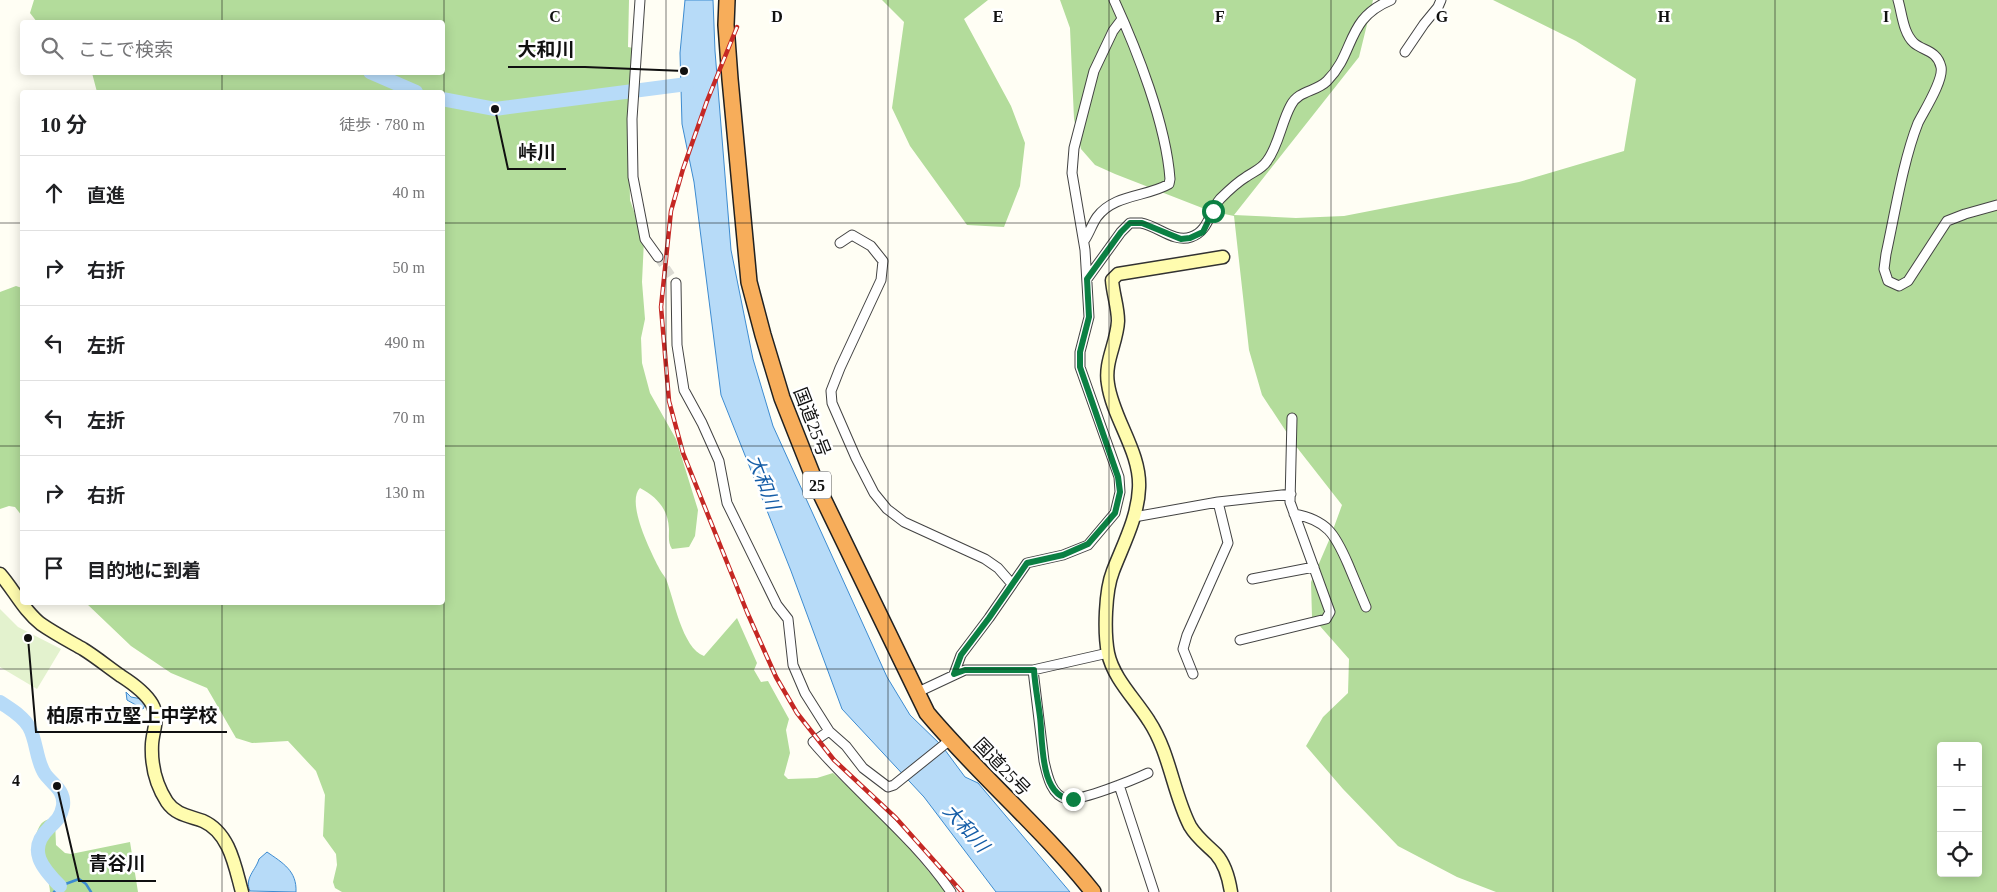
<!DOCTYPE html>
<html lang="ja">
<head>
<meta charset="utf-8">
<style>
	:root { --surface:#fff; --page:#f2f2f2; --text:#202124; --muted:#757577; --line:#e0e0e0 }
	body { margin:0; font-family:"Times New Roman","Noto Sans JP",serif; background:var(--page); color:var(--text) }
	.controls { position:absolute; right:15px; bottom:15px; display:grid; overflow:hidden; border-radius:5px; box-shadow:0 2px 12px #0003 }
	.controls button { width:45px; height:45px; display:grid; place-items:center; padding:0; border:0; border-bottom:1px solid var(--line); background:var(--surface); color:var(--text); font:25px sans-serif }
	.stop { position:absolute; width:15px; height:15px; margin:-11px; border:4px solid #0b8043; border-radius:50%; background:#fff }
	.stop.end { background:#0b8043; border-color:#fff; box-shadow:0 1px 5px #0008 }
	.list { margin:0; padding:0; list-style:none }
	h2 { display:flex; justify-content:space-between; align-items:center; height:65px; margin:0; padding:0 20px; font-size:21px }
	h2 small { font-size:16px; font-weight:400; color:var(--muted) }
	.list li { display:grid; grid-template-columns:32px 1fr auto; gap:15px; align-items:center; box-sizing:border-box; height:75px; padding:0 20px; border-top:1px solid var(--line) }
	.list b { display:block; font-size:19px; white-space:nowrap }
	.list em { font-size:16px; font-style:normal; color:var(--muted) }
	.icon { flex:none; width:28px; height:28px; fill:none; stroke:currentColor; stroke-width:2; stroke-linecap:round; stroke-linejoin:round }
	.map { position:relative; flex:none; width:1997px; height:892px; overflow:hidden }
	.search { position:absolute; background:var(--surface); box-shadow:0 2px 12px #0003; left:20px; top:20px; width:425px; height:55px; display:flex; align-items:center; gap:12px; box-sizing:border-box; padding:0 18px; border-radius:5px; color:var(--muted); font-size:19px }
	.panel { position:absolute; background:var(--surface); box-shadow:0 2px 12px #0003; left:20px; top:90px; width:425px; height:515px; border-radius:5px }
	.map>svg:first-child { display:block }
</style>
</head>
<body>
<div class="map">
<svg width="1997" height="892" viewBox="0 0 1997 892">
	<rect width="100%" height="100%" fill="#fffef4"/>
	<path fill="#b3dc9b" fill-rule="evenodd" d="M34,0h595l-1,47 5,1 -4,102 1,50 14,40 -2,42 3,37 -4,19 1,25 8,30 26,46 22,71 -3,26 -6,11 -17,2c-4,-6 -3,-12 -3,-20 -1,-20 -12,-32 -29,-41 -14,14 10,62 18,78 2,5 6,9 8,13 8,20 16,69 38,77l33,-38 20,45 -3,7 7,12 7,-1 21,38 -3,11 4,23 -6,22 4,4 29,-1 16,-5 56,51 57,68h-604l-7,-4 -2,-6 4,-17 -1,-11 -13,-18 2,-41 -9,-24 -28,-30 -36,2 -16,-5 -29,-50 -36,-15 -40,-27 -45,-43 356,-1v-510h-345l-5,-19 350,-1v-50h-405l-7,-9z
		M882,0h106l-24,19 47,87 14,37 -5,43 -16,41 -37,-2 -57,-79 -18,-38 12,-86z
		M1060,0h313l-14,57 -125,158 62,3 48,-2 175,-34 105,-31 12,-72 -60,-38 -83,-41h504v892h-501l-39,-15 -59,-31 -55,-57 -37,-43 17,-29 25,-24 1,-34 -37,-42 -1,-35 19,-44 12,-33 -47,-60 -33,-50 -13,-45 -15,-134 -24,-5 -95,-37 -20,-9 -14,-16 -7,-30 -4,-91zM1941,746h37v127h-37z
		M16,286l6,2v228l-7,-9 -6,-1 -9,3v-217z
		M50,819l5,2 1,24 9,8 6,1 59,-12 8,50h-88c0,-22 -24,-33 -13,-60 3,-8 5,-11 13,-13z"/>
	<path fill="#e3f2ce" d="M0,609l18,18 43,22 -24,40 -37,-22z"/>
	<path fill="#b7dbf8" stroke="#3d8bd0" d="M685,0h28l2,51 16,199 22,109 20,67 114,251 23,38 32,31 23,31 13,6 92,109h-74l-72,-95 -82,-88 -51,-138 -70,-176 -27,-213 -12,-58 -2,-71z
		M126,692l5,5 11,2 3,6 -2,4 -16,-9z
		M267,852c16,11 30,19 29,40l-46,-1c-6,-13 6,-21 9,-32z"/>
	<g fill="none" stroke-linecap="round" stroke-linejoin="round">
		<path stroke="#3d8bd0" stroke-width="2.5" d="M54,892l6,-6 19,-7 7,5 5,8"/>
		<path stroke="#b7dbf8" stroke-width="14" d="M370,72l46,20
			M442,99l53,10 192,-25
			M0,702c10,7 23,14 29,25 8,14 7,34 16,47 8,11 20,16 18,32 -2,11 -7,15 -14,22 -23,22 -6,41 11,58"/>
		<path stroke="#dbdad2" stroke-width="9" stroke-dasharray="9 4.5" stroke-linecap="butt" d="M658,257l18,26"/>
		<defs>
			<path id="street" d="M640,0l-8,119 1,58 12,62 13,18
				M1898,0c4,13 5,33 16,43 9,8 23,7 27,24 3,13 -17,44 -23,56 -15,38 -23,90 -32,131l-2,15 4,12 11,5 9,-5 39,-60 18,-7 32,-9
				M1405,52l19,-28 14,-17 3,-7
				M1084,241c5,-7 8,-17 13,-24 17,-23 50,-20 72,-33l1,-5c-4,-55 -33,-129 -56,-179
				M840,243l12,-8 19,11 12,15 -2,19 -41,88 -9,23 1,12 24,55 18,35 13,16 17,13 81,37 13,9 14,16
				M1087,279l34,-47 9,-9c4,0 8,0 11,0 17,3 33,20 50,14 18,-6 18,-25 29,-38 8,-8 16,-16 26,-22 7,-5 16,-8 21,-16 12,-16 14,-38 24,-56 8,-15 25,-13 36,-24 29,-29 18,-62 64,-81
				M676,283l1,62 7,45 18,33 17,38 8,42 50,102 11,14 5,46 12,28 24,38 -16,11c44,52 100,94 138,150
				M1294,514c33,6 41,20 54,50 6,14 12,29 18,43
				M1134,517l84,-15 73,-8
				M1252,579l62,-12
				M1240,640l86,-21 4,-7 -40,-110 2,-84
				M1033,670l11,91c3,13 7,35 23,38 14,2 66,-19 81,-26
				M954,674l7,-19 28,-37 38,-55 36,-8 25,-10 27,-32 5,-21 -1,-15 -39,-110v-15l9,-35 -4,-67 -13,-77 2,-25 20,-77 19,-40 9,-12
				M1193,674l-10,-25 4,-14 41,-92 -10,-41
				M916,693l49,-23h68l75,-17
				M829,731l17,15 17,22 25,19 6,-2 56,-45
				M1119,785l35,107"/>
			<path id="secondary" d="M1223,257l-105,17 -6,6c1,14 6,27 6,41 -1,22 -14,41 -10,63 5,35 33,68 31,104 -1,29 -16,57 -26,83 -8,20 -9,61 -5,82 5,25 28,47 41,68 21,32 24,72 41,105 7,12 17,19 26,28 9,10 13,25 15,38
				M0,574c14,16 24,37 41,50 13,9 28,17 42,25 13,8 25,18 38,27 11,7 24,16 31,28 8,14 1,25 0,40 -1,20 4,41 15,58 9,13 22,14 36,19 27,12 32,46 39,71"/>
			<path id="highway" d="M727,0l-1,25 4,54 19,203 14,53 19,63 34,86 111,229c52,62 115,115 166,179"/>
		</defs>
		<use href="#street" stroke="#434343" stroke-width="11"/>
		<use href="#secondary" stroke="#323232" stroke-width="15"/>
		<use href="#highway" stroke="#212121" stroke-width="18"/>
		<use href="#street" stroke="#fff" stroke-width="9"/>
		<use href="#secondary" stroke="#fffcaf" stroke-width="12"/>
		<use href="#highway" stroke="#f7ad5a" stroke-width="15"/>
		<defs>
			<path id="rail" d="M737,27l-30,74 -24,68 -12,42 -10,96 8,94 14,52 64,159 29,65 21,36 37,47 62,58 66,74"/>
		</defs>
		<use href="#rail" stroke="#c52824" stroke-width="4.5"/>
		<use href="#rail" stroke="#fff" stroke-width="2.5" stroke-dasharray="8" stroke-linecap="butt"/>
	</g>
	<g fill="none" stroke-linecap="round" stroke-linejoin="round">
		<path stroke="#0b8043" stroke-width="6" d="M1073,799c-34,0 -30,-59 -33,-82 -2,-16 -5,-31 -6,-47h-69l-11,4 7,-19 28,-37 38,-55 36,-8 25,-11 27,-31 5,-21 -2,-15 -38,-110v-15l9,-35 -2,-38 34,-47 9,-9h12l39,16 9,-1 13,-6 10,-21"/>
	</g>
	<path fill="none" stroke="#101010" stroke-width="1" stroke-opacity="0.55" d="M222,0v22M444,0v892M666,0v892M888,0v892M1109,0v892M1331,0v892M1553,0v892M1775,0v892M222,72v20M0,223h22M442,223h1555M0,446h22M442,446h1555M222,602v290M0,669h1997"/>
	<g text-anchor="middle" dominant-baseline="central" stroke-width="5" stroke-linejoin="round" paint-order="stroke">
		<rect fill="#fff" stroke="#585858" stroke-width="1" x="803" y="471.5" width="28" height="27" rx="4"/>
		<g font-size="16" font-weight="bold" fill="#101010">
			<text x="817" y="485">25</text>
		</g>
		<g font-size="18" fill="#101010" stroke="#fff">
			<text transform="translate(812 422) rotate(69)">国道25号</text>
			<text transform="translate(1002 767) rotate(46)">国道25号</text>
		</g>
		<g font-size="19" font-style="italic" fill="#155da7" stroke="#fff">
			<text transform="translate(764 482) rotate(69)">大和川</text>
			<text transform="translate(966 828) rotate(48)">大和川</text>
		</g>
	</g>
	<g font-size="16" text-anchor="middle" font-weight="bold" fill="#101010" stroke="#fff" stroke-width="5" stroke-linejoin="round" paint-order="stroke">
		<text x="555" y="22">C</text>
		<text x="777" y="22">D</text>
		<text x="998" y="22">E</text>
		<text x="1220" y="22">F</text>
		<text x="1442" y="22">G</text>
		<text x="1664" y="22">H</text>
		<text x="1886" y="22">I</text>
		<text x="16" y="786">4</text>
	</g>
	<path fill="none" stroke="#101010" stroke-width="2" d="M684 71L585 67H508M495 109L508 169H566M28 638L36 732H227M57 786L79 881H156"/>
	<g fill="#101010" stroke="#fff" stroke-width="2">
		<circle cx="684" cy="71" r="5"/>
		<circle cx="495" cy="109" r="5"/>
		<circle cx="28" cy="638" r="5"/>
		<circle cx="57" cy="786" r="5"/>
	</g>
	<g font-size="19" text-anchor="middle" font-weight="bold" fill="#101010" stroke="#fff" stroke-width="5" stroke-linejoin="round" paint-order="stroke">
		<text x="546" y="56">大和川</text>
		<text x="537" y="159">峠川</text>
		<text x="132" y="722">柏原市立堅上中学校</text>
		<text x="117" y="870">青谷川</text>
	</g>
</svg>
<div class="controls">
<button>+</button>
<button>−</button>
<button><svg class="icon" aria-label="locate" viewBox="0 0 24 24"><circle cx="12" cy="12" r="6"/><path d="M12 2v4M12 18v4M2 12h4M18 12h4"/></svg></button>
</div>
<div class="stop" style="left:1213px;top:211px"></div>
<div class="stop end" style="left:1073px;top:799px"></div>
<div class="search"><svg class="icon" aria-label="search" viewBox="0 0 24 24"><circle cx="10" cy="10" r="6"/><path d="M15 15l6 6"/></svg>ここで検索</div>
<section class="panel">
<h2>10 分<small>徒歩 · 780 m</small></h2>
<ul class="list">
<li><svg class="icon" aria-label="ahead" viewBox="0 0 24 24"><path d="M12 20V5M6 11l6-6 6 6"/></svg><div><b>直進</b></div><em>40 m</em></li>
<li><svg class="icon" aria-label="right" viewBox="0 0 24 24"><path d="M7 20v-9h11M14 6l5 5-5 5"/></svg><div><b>右折</b></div><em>50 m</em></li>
<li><svg class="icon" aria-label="left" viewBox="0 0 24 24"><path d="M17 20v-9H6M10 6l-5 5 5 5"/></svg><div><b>左折</b></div><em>490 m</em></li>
<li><svg class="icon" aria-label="left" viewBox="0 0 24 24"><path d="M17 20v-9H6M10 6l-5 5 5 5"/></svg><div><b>左折</b></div><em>70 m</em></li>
<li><svg class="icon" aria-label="right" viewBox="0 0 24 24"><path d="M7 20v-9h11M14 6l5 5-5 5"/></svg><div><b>右折</b></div><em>130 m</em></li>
<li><svg class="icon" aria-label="arrive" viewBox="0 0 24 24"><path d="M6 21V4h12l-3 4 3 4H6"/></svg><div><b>目的地に到着</b></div></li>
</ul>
</section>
</div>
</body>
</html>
